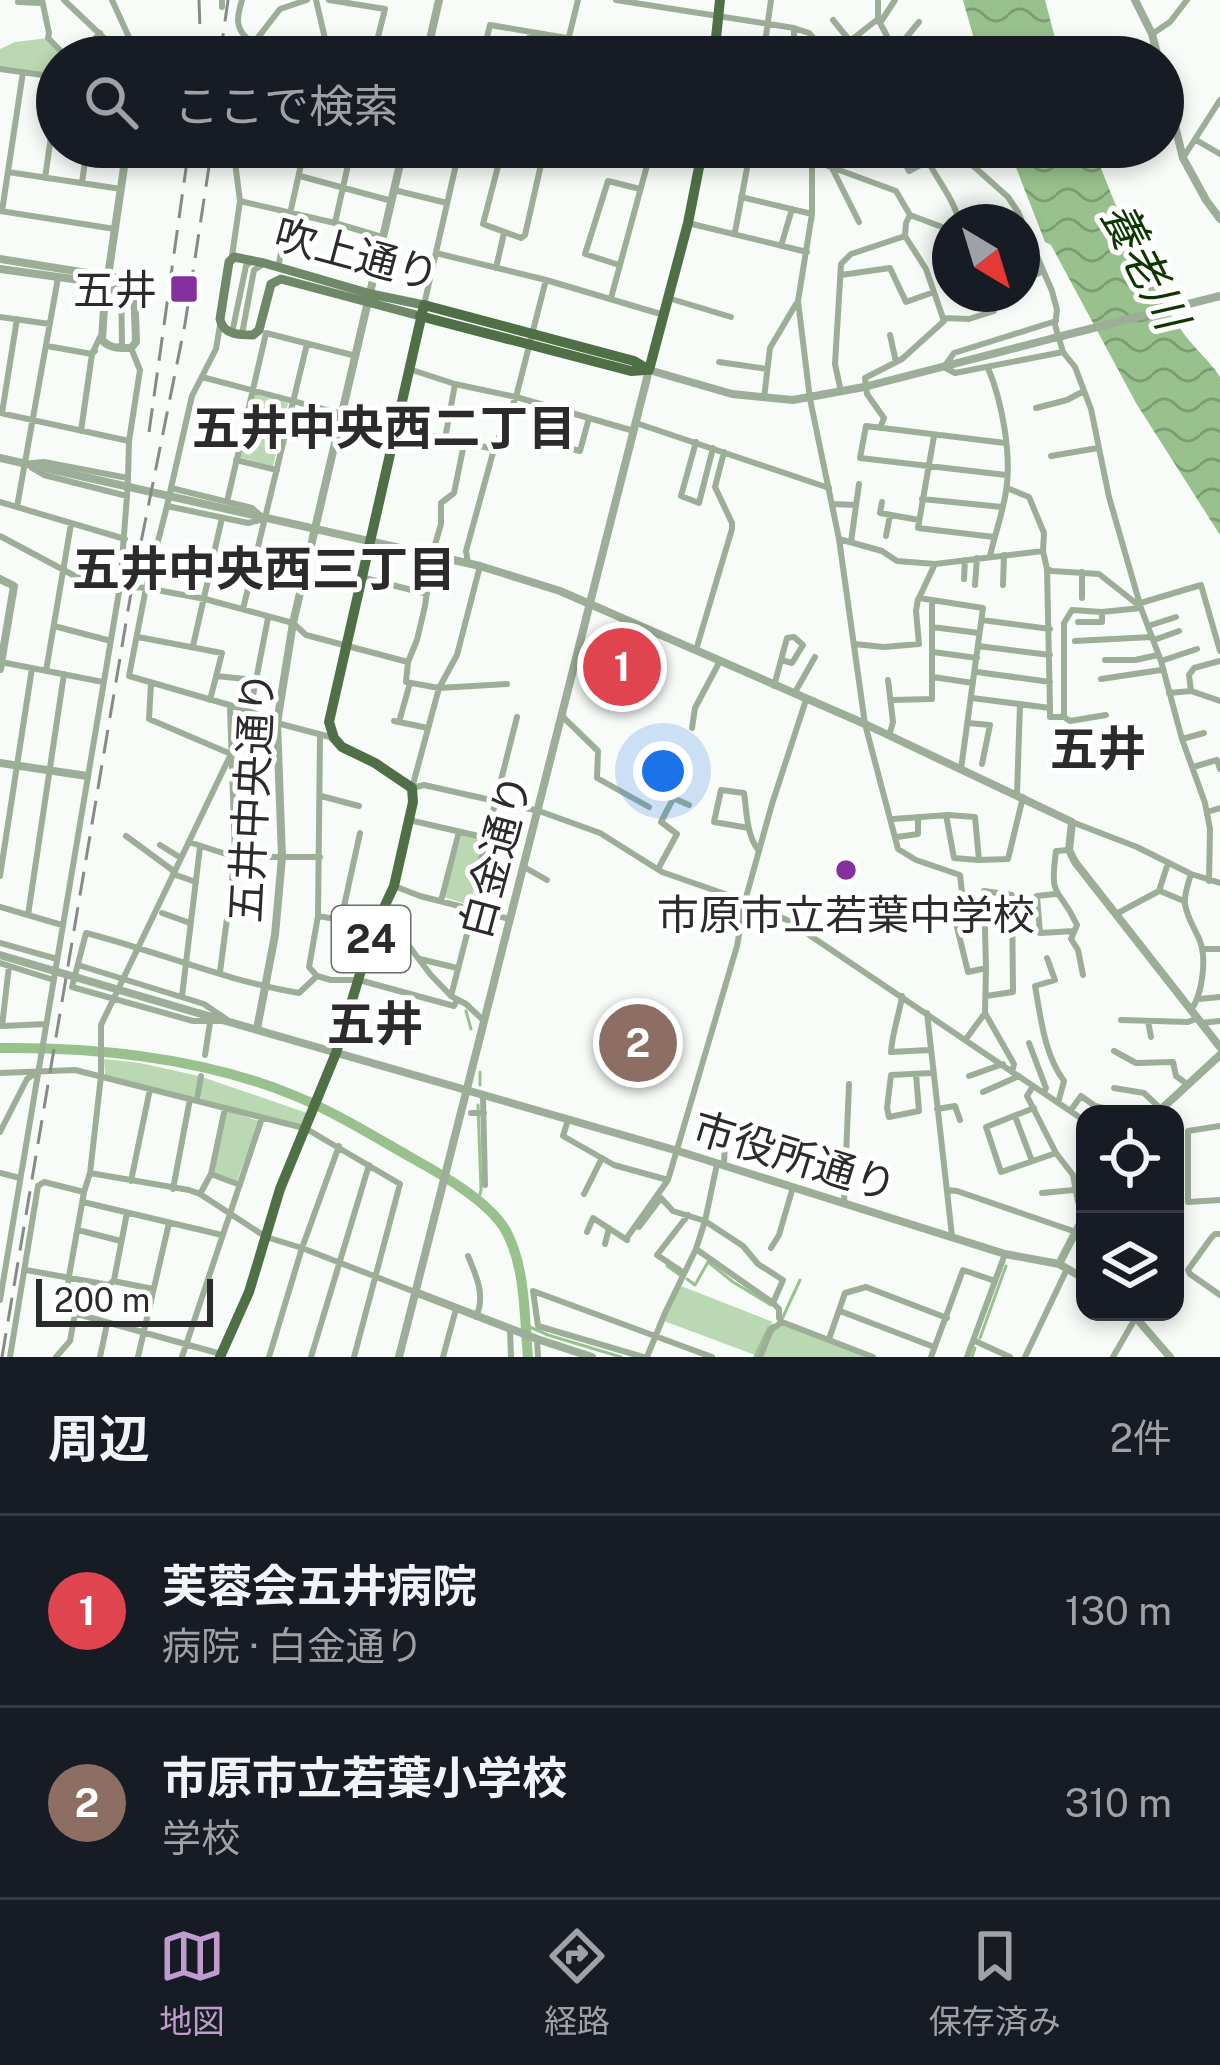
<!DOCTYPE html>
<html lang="ja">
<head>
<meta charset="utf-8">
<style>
	:root { --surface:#171b24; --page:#242831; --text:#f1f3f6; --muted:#9ea1a6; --line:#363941; --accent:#c09bce }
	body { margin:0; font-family:"Public Sans","Noto Sans JP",sans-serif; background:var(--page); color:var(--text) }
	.controls { position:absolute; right:36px; bottom:36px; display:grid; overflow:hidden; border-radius:24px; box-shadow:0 6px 18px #0003 }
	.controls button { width:108px; height:108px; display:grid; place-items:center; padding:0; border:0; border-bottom:3px solid var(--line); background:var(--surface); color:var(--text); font:60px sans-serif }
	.compass { position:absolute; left:932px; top:204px; width:108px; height:108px; border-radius:50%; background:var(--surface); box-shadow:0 6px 18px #0003; rotate:142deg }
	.scale { position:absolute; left:36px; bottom:30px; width:177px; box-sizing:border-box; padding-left:12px; border:6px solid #2a2b2a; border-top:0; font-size:33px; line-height:42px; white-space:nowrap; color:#2a2b2a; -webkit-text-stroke:9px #fff; paint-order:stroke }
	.you { position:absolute; left:663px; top:771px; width:42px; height:42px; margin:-30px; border:9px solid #fff; border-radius:50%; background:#1a73e8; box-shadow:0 0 0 18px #1a73e833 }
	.badge { display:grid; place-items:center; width:78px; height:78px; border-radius:50%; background:var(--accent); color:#fff; font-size:39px; font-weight:700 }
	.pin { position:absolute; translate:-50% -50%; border:6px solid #fff; box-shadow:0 3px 12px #0006 }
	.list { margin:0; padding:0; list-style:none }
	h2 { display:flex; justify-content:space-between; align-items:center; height:156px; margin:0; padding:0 48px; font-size:51px }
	h2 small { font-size:39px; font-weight:400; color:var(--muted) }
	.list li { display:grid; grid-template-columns:78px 1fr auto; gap:36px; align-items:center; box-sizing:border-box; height:192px; padding:0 48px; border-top:3px solid var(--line) }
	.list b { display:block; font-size:45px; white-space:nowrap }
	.list p { margin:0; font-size:39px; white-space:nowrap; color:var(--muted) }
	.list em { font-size:39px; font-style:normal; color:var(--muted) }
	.icon { flex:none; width:66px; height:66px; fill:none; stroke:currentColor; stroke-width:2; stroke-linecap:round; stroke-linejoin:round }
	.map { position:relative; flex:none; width:1220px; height:1357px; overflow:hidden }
	.search { position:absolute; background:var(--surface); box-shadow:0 6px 18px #0003; left:36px; right:36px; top:36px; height:132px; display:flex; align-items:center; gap:30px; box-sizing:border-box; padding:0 42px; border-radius:66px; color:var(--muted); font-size:45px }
	.sheet { height:540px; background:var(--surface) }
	nav { display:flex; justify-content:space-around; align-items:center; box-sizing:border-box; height:168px; border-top:3px solid var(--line); background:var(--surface); font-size:33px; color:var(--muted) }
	nav a { display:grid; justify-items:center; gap:6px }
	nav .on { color:var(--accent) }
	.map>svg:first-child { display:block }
</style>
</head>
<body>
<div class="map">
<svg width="1220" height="1357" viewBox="0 0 1220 1357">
	<defs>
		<pattern id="water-waves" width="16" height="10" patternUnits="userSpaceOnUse" patternTransform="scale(3)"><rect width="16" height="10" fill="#98c18d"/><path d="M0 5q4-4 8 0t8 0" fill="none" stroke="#7c9d73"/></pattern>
	</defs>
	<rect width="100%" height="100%" fill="#f8fcf8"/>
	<path fill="#bad8b2" d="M48,38l19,19h-10v20l-57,-9v-19l15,-7z
		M254,394l34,9 -15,63 -34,-9z
		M462,834l20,5 1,3 -12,62 -2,1 -25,-8z
		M104,1059l36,4 59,13 -3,20 -2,2 -89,-23z
		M202,1077l105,36 -4,13 -102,-27z
		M229,1111l30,10 -22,60 -23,-9 12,-59z
		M681,1286l92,36 -7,6 -11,27 -91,-34z
		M782,1322l91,35h-110l8,-27z"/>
	<path fill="url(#water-waves)" d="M963,0h82l15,57h-81z
		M1008,147h85c22,59 54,136 91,187 11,15 26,27 36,43v158l-84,-132 -85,-158 -6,-3z"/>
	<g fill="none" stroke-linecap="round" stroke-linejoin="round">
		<path stroke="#98c18d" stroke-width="3" d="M466,1011l5,18
			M480,1072v13
			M478,1202l3,-12 -3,-85
			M667,1266l13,9
			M687,1279l8,6 13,-23 25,20 38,23
			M783,1317l17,-37
			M525,1325l23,10 73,22
			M980,1338l26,-72
			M755,1357l13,-29 5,-3
			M972,1357l3,-9"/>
		<path stroke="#98c18d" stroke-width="10" d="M0,1048c100,-1 205,10 298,49 40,17 77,40 114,61 29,16 78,44 94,73 20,37 18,85 22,126"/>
		<path stroke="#9cae97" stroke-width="6" d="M42,0l7,33 -1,5 19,19
			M64,0l60,57
			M112,0l20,44 -9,12
			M242,0c-2,7 -4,13 -4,20 1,29 46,31 67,37
			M316,0l11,47 -2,10
			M329,0l56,9 -12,48
			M616,0l178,28 15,5 13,15
			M878,0v19l20,38
			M18,2l24,1
			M222,7v-7
			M833,20l17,21
			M880,23l15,-23
			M794,28v29
			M1152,34l18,-12 17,-22
			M327,47l37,10
			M895,51l24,-29
			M147,55l44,-15v17
			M832,55l46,-36
			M78,57l22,-24
			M243,57l37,-48 27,-9
			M482,57l8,-32 177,30 -1,2
			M524,57l7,-25
			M564,57l14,-57
			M763,57l8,-57
			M0,69l57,8
			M1196,140l24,14
			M262,147l40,11
			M503,147l-20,77 38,14 4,-3 20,-88
			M653,147l45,14
			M777,147l14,3 21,10 84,31 14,24 40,15
			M834,147l-3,19 28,56
			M897,147l12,24 19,-10c10,20 27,40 31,61
			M952,147l56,50 10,15 34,79 5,19 -2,15 8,27 12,15 16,42 18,88 32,111 20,53 21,78 23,64 5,26 -1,52
			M883,156l19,-9
			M1183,158l37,-58
			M812,160v54l-14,87 12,98 29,140 26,185 33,125 18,11 44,15 5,42 -9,6 12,49 18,-4 -1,45 -19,26
			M8,172l113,17
			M300,176l92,25
			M45,178l12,-83
			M82,183l5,-36
			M394,190l53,13
			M741,197l71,17
			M240,201l95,22 47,14
			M0,211l115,18
			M2,211l21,-139
			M335,223l17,-76
			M688,223l119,29
			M946,228l4,18
			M735,232l16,-85
			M781,246l11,-37
			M436,253l110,27 118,35
			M232,256l8,-55 -7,-54
			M1022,256l5,1 9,-3
			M619,265l-34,-11 23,-73 32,8
			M278,267l27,-120
			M496,268l8,-35
			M841,275l49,-7 16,34 28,-10
			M1022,281l21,-10
			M105,293l16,-7 11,8
			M611,298l41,-151
			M668,298l63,19
			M424,305l36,-158
			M0,317l50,7
			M943,318l26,1 25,-8 -3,-17
			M1056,321l-102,32 -10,14 11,6 108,-21
			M220,325l-4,24 -24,47 -21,92 81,20 10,9
			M232,333l14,-67 5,-4
			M266,333l90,23
			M242,334l12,-64 8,-5
			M890,335l6,27
			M47,346l45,8 3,-3
			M119,347l3,-4 -1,-57
			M719,362l48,7
			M988,368c14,33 24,87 18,123 -3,21 -11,43 -16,65
			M412,370l43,14 61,13 118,34
			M202,377l193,51 99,21
			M841,392l-6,-28 6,-100 10,-10 54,-18
			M764,398l6,-50 26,-44
			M550,407l-10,34 40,10 9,-33
			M1036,408l31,-8 17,-9
			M0,413l129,28
			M2,413l15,-94
			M636,423l193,65
			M880,428l4,-10 -17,-24 -2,-16 37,-19 42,-38 -18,-52 -21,-33 1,-13 4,-8
			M81,431l11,-77 8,-17
			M934,436l-16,92 76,9
			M445,439l10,-55
			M696,442l-15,54 18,7 14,-55
			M1005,443l-139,-17 -6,32 146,17
			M1051,456l47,-8
			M236,460l41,10
			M32,463l12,-1 84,16 1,-37 11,-71 -9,-22
			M1007,488l22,9 15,36 -1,18 4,18 5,2 47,3 38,30 64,-19 19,66
			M922,499l80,8
			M0,502l125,37
			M227,502l39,-169
			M882,502l-2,11 39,7
			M833,504l23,1
			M17,507l41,-229
			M264,519l-16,4 -81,-17 -21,82 -17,88 121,35 27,12 57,15
			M0,536l90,48 56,4 59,11 88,24 13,12 102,27 -2,20 33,6 68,-4
			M886,536l4,-21
			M839,539l43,12 15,10 38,3 108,-13
			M851,542l8,-58
			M468,563l-2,-12 28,-102 22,-52 30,-117
			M935,564l-16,34 64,10 -22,161
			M480,566l-23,89 -18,33 -27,100 12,-3 115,26 61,22 62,39 83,29 42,19 298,201
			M1047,569l3,139
			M1082,572v26
			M361,577l66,17
			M964,579l1,-19
			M975,585l2,-27
			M1003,585l1,-30
			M243,609l64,-265
			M982,620l68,9
			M1078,622h24v-10l39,-4
			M54,626l57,15
			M1148,626l28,-9
			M932,627l47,6
			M138,637l84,16 -12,47
			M1154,640l25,-9
			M1075,641l77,-4
			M854,644l30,3 35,-3 -3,-33 2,-12
			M193,646l29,-128
			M978,646l72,9
			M696,650l36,-121v-6l-17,-36 9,-35
			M933,652l44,6
			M1105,660h30l23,-5
			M1161,661l36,-12
			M1,662l102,20
			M408,662l9,-22 8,-34 7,-51 9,-31v-21l13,-10 10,-49
			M46,671l25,-147
			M977,672l73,10
			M216,676l41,4
			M933,677l40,6
			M1101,679l60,-9
			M888,680l5,42 -4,14
			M151,683l-2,36 82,35 -130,271v51l-11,97 -6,19 -21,118 158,44
			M774,686l13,-48 7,-1 9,8 -11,18 -11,-3
			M1191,691l-2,-16 5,-7 26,-7
			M1169,693l22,-2 29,10
			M794,694l21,-37
			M972,698l78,10v9h14l6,4 36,-6
			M891,700l41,-1v-98
			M250,711l18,-93
			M562,716l36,35 -1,27 52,29
			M1064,717v-94l8,-13 30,2
			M394,721l34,7
			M399,722l11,-39
			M968,723l22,2 -8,39
			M692,728l3,-20 25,-47
			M320,736l-2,180 -9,51 8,9 14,4h28l95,26 3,-6
			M1182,739l22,-6
			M1193,767l24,-7 3,9
			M1017,794l3,-90
			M321,796l38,10
			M673,798l16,7
			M1207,812l13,-4
			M946,815l8,43 24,2
			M893,819l55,-4 27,2 4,43 29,-1 15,-62
			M409,820l78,18
			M1072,822l65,25 54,27 29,9
			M749,828l-35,-6 7,-32 23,3c3,19 2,42 15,58
			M126,836l49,36
			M897,837l21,-3v-17
			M189,842l46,15h85
			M160,845l21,13
			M1069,850l-13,1c-7,51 3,34 21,74l-6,14 7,11 5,25
			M524,867l23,13
			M658,869l19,-35 -16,-12 16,-31
			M173,874l23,8
			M1191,874c-3,9 -7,21 -6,30 2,14 10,25 15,37 7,19 2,54 -9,69
			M0,876l32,-208
			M394,886l26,10 90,23
			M1160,891l24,10
			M1055,894l-18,2 3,37 34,-2
			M441,901l18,-69
			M0,907l62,18
			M162,913l28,10
			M1116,914l43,-23 9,-28
			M28,915l36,-241
			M318,916l23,4 31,11
			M341,920l19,-87
			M377,923l29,19 24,32 21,22 15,8 17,16
			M0,943l57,16
			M1202,949h18
			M1047,958l8,22 -20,6c6,32 9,68 29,95l-6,22
			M420,959l37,9
			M0,963l54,17
			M78,965l126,39 22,15
			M986,968l-2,-77 28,4 1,97 -27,4
			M220,972l15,-115 -5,-150
			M182,996l18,-149
			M451,996l29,-112 1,-25 36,-142
			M902,996c-3,20 -10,37 -11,56l38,-2
			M1199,999l21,-2
			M927,1013l25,223
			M985,1013l29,51 -2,8
			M1121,1020l67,2 10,-4
			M220,1021h-27l-121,-34 14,-54c71,18 140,48 213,60l18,-17
			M1148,1021l3,16
			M1201,1023l19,-2
			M2,1026l7,-60
			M2,1026l44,-2
			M1029,1043l17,45 -2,5
			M1114,1051l22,12 37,-1 3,14 11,8
			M205,1055l5,-32
			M0,1073l75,-3 229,58
			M916,1074l3,37 -30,6 -2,-9 4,-33 41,-2
			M969,1076l34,-12
			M1033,1086l-6,10 29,57 17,22 5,27 7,10
			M1114,1088l30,5 17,16
			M983,1092l36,-16
			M483,1097l2,88
			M197,1100l4,-24
			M1034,1108l-48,19 15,45 55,-19
			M937,1109l18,-3 5,14
			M1071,1110l10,-14 14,10 34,8
			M471,1113h13
			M1015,1116l17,45
			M568,1120l-5,16 51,29 54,15
			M1220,1126l-32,5v71l32,-2
			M310,1131l90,53 -46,173
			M0,1132l27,-53 7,-5
			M724,1166l1,-30
			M0,1173l20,5
			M90,1173l99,17 11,4 66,43 36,11 113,44
			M211,1174l29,11
			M1175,1179h1
			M131,1181l19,-92
			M173,1189l17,-90
			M947,1190l10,1 119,41
			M1042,1193l32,-3
			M200,1194l11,-20 14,-66
			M584,1194l18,-36
			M83,1202l139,33
			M844,1203l5,-119
			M639,1227l22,-29 12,13 32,10 38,25 15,18 25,16 -10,23
			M78,1230l43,11
			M587,1232l6,-14 34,22
			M1220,1234h-5l-4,4 -23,32 2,4 30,21
			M626,1239l42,-59 69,-234 8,-45 27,-97 34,-104
			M605,1244l4,-16
			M771,1248l8,-13 14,-48
			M696,1249l77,54 6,6v9l3,4 91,35
			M468,1256c8,19 18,40 8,61
			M26,1270l83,15 4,-4 40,8
			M684,1273l-27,-18 31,-40
			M114,1280l13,-67
			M0,1300l120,-714 7,-90 -83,-21 -12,-7
			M840,1311l94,36
			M510,1329l1,28
			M537,1339l1,18
			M829,1339l16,-46 21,-6 81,31
			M975,1341l35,16
			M10,1357l28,-171 6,-4 40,10
			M56,1357l14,-16 5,-27
			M100,1357l7,-33
			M138,1357l31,-134
			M182,1357l80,-239
			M269,1357l33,-109 37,-102
			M311,1357l58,-192
			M443,1357l13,-48
			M643,1357l-105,-31 -5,-35 179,66
			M647,1357l18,-44 31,-64 9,-28 12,-57
			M760,1357l11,-27 11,-8
			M931,1357l32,-87 32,11
			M967,1357l38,-103
			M1025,1357l42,-88
			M1113,1357l23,-40"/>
		<path stroke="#9cae97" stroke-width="8" d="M1135,0l17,34 6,23
			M426,57l13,-57
			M1163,78l20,80 23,42 14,19
			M0,259l131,21 3,6 2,56 -5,6c-11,0 -21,1 -29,-8l3,-47 -11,-11 -94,-13
			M108,276l19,-129
			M0,458l480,108 80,25 305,133 207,98 -3,28 6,12 145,185
			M0,579l14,7 -14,83
			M0,763l87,13
			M198,1013l480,138 327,103 54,10 26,15
			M257,1029l18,-94 7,-78 -5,-134 16,-100 111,-476
			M1156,1114l64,-59
			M1059,1264l26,-50
			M415,1292l122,47 55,18
			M1131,1312l39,45
			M399,1357l250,-987 83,24 61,6 71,-13 190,-49"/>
		<path stroke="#6f8968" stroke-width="9" d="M420,316l-139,-37 -10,5 -12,46 -6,5c-13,0 -30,0 -33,-16l9,-57 5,-5 30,6 107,31 53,11"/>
		<path stroke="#4f6f46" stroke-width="10" d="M714,57l6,-57
			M420,316l211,55 14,-1
			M649,370l39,-147 15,-76
			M220,1357l29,-65 31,-103 56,-136 37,-122 21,-45 19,-84 -1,-14 -37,-25 -33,-16 -8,-9 -5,-16 95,-417 210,56 15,9"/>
		<path stroke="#878a87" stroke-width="3" stroke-dasharray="24 12" stroke-linecap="butt" d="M199,0l2,57
			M220,57l8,-57
			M149,432l40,-285
			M2,1357l130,-770 53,-263 27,-177"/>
		<path stroke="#9cae97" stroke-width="6" d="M127,496l1,-18
			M167,506l4,-18"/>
		<path stroke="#9cae97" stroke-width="8" d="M1054,338l166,-42
			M0,955l198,58"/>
	</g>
	<g fill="#84309e" stroke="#fff" stroke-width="4.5">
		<rect x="169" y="274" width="30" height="30" rx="6"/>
		<circle cx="846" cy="870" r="12"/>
	</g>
	<g text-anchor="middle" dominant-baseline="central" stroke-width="10" stroke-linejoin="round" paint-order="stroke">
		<rect fill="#fff" stroke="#6a6b6a" stroke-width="3" x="332" y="906" width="78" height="66" rx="9"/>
		<g font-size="39" font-weight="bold" fill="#2a2b2a">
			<text x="371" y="939">24</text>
		</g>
		<g font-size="42" fill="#2a2b2a" stroke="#fff">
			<text transform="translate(357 254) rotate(15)">吹上通り</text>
			<text transform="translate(251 797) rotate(-87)">五井中央通り</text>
			<text transform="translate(495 856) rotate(-75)">白金通り</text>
			<text transform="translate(795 1156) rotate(17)">市役所通り</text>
		</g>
		<g font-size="42" fill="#2a2b2a" stroke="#fff" text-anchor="end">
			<text x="157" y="289">五井</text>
			<text x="846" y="914" text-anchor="middle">市原市立若葉中学校</text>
		</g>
		<g font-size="45" font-style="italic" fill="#0d3600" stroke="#fff">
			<text transform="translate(1145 265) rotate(63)">養老川</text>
		</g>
		<g font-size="48" font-weight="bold" fill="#2a2b2a" stroke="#fff">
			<text x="384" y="427">五井中央西二丁目</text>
			<text x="264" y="568">五井中央西三丁目</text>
			<text x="1098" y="748">五井</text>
			<text x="375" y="1023">五井</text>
		</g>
	</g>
</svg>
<div class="controls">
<button><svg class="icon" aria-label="locate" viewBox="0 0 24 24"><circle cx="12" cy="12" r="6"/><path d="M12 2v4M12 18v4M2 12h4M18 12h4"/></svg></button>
<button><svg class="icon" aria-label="layers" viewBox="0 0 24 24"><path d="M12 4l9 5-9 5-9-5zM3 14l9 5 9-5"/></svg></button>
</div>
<svg class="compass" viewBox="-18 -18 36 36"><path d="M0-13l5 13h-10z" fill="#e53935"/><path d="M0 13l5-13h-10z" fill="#9ea1a6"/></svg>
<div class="scale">200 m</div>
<div class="you"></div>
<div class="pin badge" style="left:622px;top:667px;background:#e0444e">1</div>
<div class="pin badge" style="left:638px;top:1043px;background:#8d6e63">2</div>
<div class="search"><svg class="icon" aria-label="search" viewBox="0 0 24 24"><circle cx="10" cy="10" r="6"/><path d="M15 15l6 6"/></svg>ここで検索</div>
</div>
<section class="sheet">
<h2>周辺<small>2件</small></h2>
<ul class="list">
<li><span class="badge" style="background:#e0444e">1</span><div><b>芙蓉会五井病院</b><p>病院 · 白金通り</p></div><em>130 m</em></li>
<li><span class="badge" style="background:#8d6e63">2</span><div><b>市原市立若葉小学校</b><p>学校</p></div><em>310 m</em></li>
</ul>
</section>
<nav>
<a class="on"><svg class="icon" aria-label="map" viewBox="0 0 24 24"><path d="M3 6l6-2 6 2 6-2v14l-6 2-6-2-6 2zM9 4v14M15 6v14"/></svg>地図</a>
<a><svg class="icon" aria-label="directions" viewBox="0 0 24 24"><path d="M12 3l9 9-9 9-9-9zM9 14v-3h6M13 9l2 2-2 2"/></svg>経路</a>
<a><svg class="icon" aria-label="saved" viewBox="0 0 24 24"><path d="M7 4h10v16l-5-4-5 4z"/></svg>保存済み</a>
</nav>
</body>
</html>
